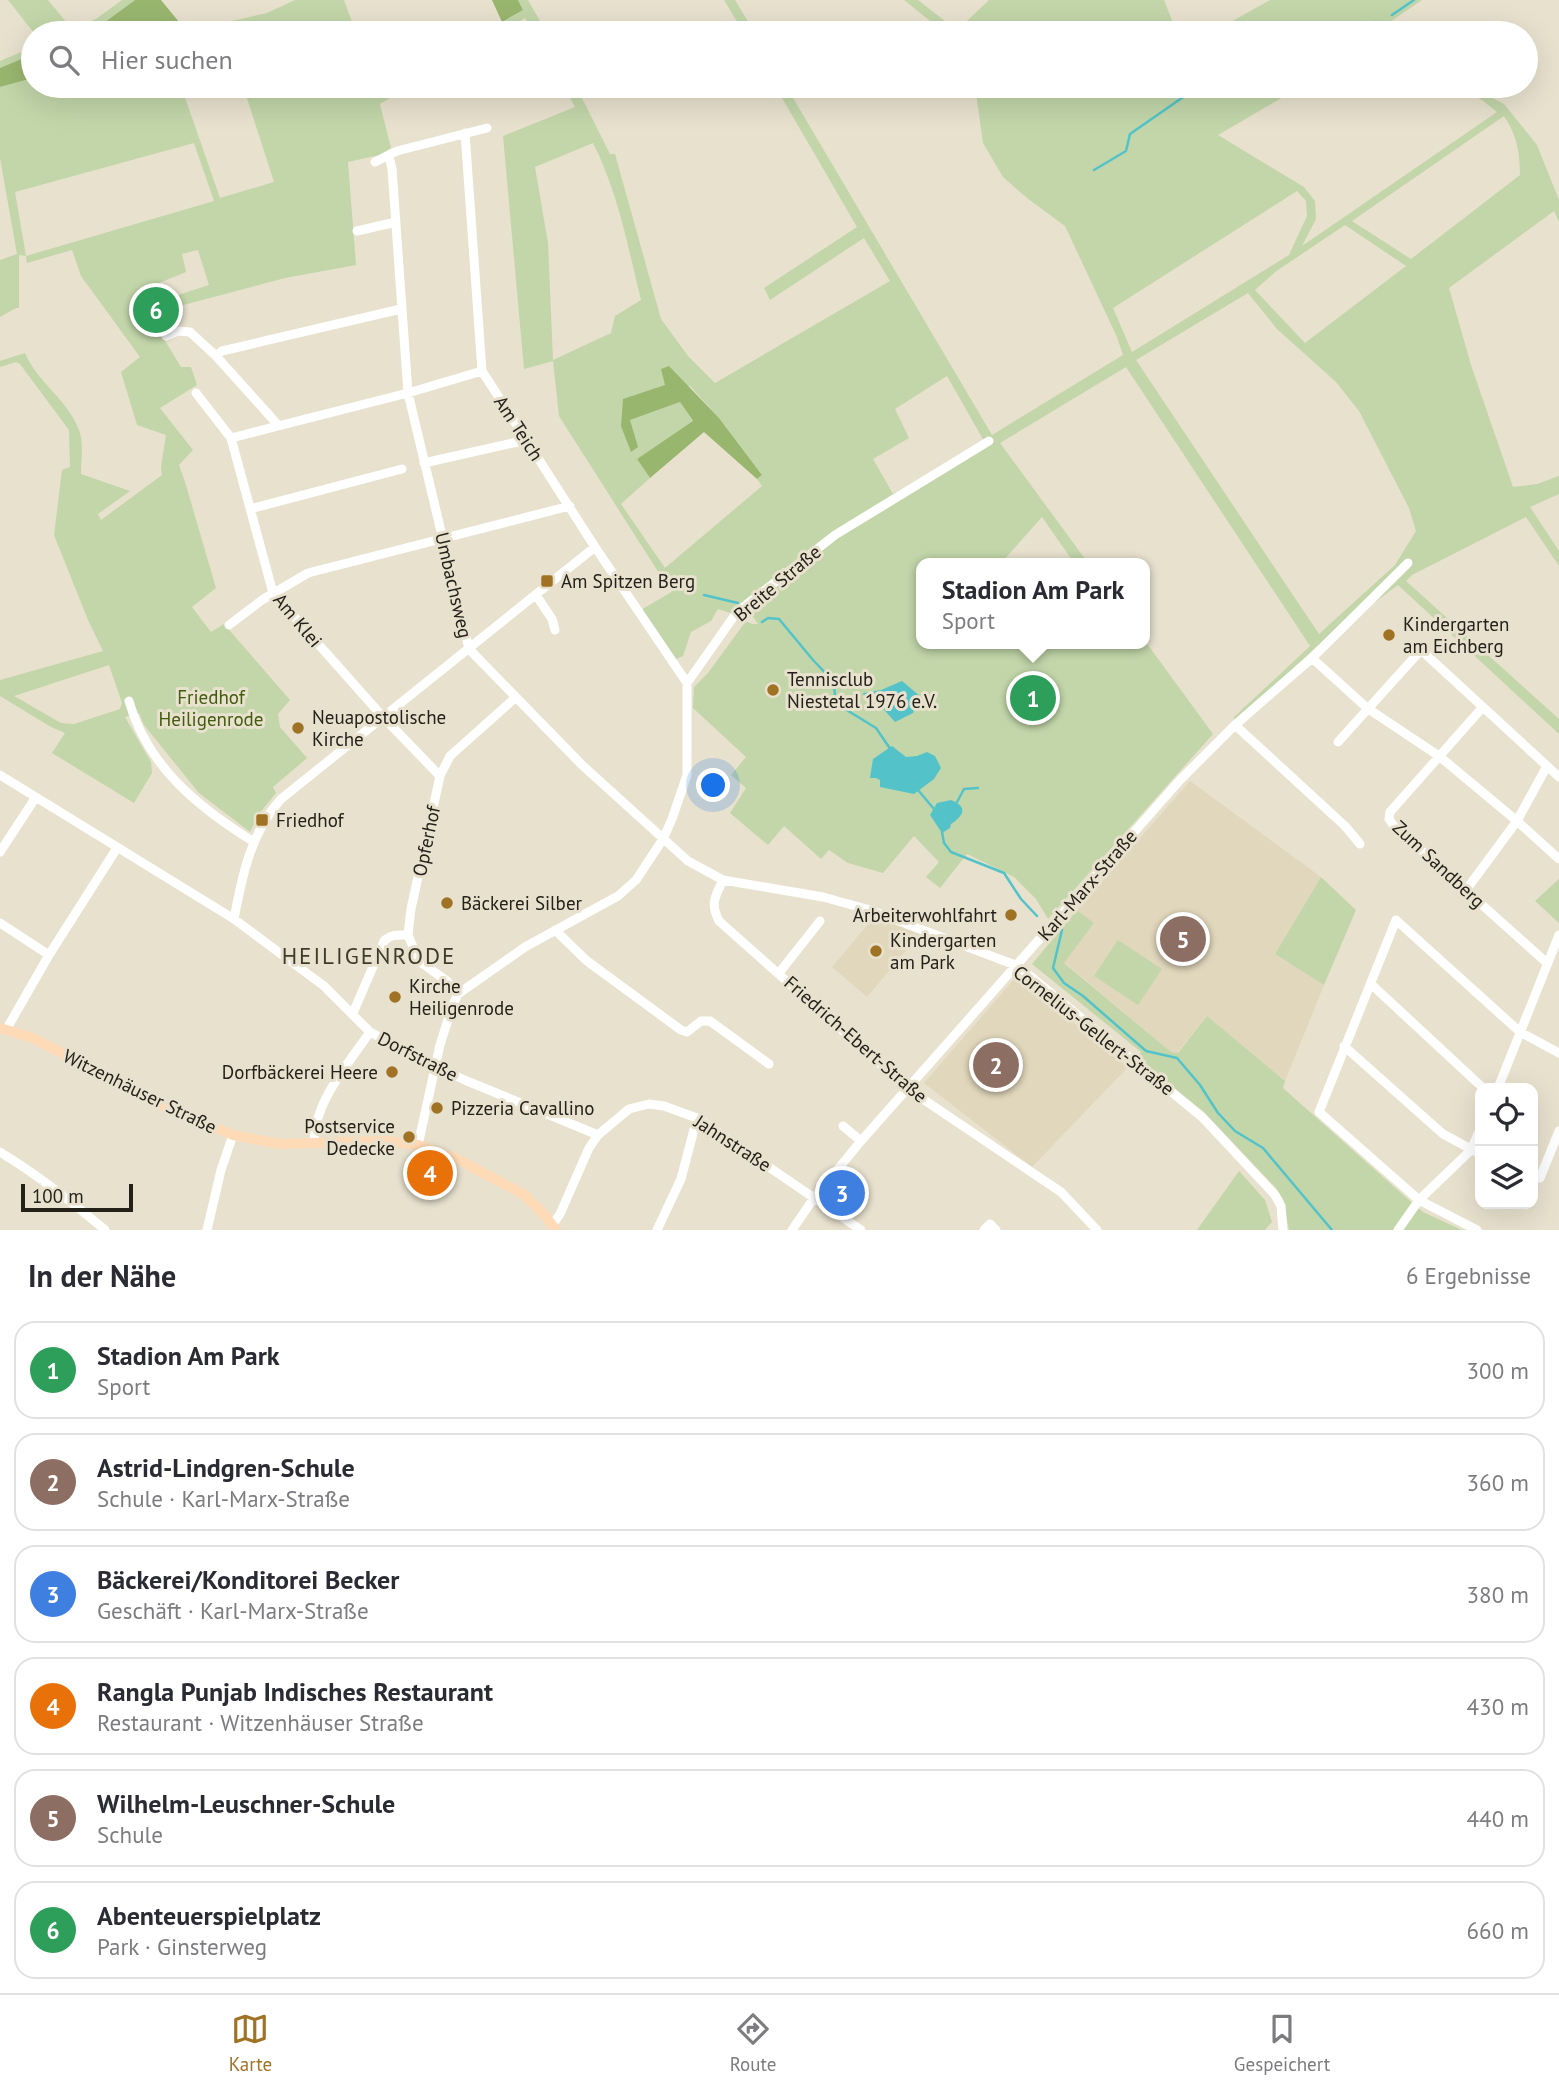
<!DOCTYPE html>
<html lang="de">
<head>
<meta charset="utf-8">
<style>
	:root { --surface:#fff; --page:#f2f2f3; --text:#2b2b33; --muted:#7c7c81; --line:#e1e1e2; --accent:#a07224 }
	body { margin:0; font-family:"PT Sans",sans-serif; background:var(--page); color:var(--text) }
	.controls { position:absolute; right:21px; bottom:21px; display:grid; overflow:hidden; border-radius:14px; box-shadow:0 7px 28px #0002 }
	.controls button { width:63px; height:63px; display:grid; place-items:center; padding:0; border:0; border-bottom:2px solid var(--line); background:var(--surface); color:var(--text); font:35px sans-serif }
	.scale { position:absolute; left:21px; bottom:18px; width:112px; box-sizing:border-box; padding-left:7px; border:4px solid #24211a; border-top:0; font-size:19px; line-height:24px; white-space:nowrap; color:#24211a; -webkit-text-stroke:5px #e8e1ce; paint-order:stroke }
	.you { position:absolute; left:714px; top:786px; width:24px; height:24px; margin:-18px; border:5px solid #fff; border-radius:50%; background:#1a73e8; box-shadow:0 0 0 10px #1a73e833 }
	.badge { display:grid; place-items:center; width:46px; height:46px; border-radius:50%; background:var(--accent); color:#fff; font-size:23px; font-weight:700 }
	.pin { position:absolute; translate:-50% -50%; border:4px solid #fff; box-shadow:0 2px 7px #0006 }
	.popup { position:absolute; left:916px; top:558px; width:234px; height:91px; box-sizing:border-box; display:grid; place-content:center; border-radius:14px; background:var(--surface); filter:drop-shadow(0 2px 5px #0005); font-size:23px; white-space:nowrap; color:var(--muted) }
	.popup b { font-size:26px; color:var(--text) }
	.popup::after { content:''; position:absolute; left:50%; top:100%; margin-left:-14px; border:14px solid transparent; border-top-color:var(--surface) }
	.list { margin:0; padding:0; list-style:none }
	h2 { display:flex; justify-content:space-between; align-items:center; height:91px; margin:0; padding:0 28px; font-size:30px }
	h2 small { font-size:23px; font-weight:400; color:var(--muted) }
	.list li { display:grid; grid-template-columns:46px 1fr auto; gap:21px; align-items:center; box-sizing:border-box; height:98px; margin:0 14px 14px; padding:0 14px; border:2px solid var(--line); border-radius:21px }
	.list b { display:block; font-size:26px; white-space:nowrap }
	.list p { margin:0; font-size:23px; white-space:nowrap; color:var(--muted) }
	.list em { font-size:23px; font-style:normal; color:var(--muted) }
	.icon { flex:none; width:38px; height:38px; fill:none; stroke:currentColor; stroke-width:2; stroke-linecap:round; stroke-linejoin:round }
	.map { position:relative; flex:none; width:1559px; height:1230px; overflow:hidden }
	.search { position:absolute; background:var(--surface); box-shadow:0 7px 28px #0002; left:21px; right:21px; top:21px; height:77px; display:flex; align-items:center; gap:18px; box-sizing:border-box; padding:0 24px; border-radius:38px; color:var(--muted); font-size:26px }
	.sheet { height:763px; background:var(--surface) }
	nav { display:flex; justify-content:space-around; align-items:center; box-sizing:border-box; height:98px; border-top:2px solid var(--line); background:var(--surface); font-size:19px; color:var(--muted) }
	nav a { display:grid; justify-items:center; gap:4px }
	nav .on { color:var(--accent) }
	.map>svg:first-child { display:block }
</style>
</head>
<body>
<div class="map">
<svg width="1559" height="1230" viewBox="0 0 1559 1230">
	<rect width="100%" height="100%" fill="#e8e1ce"/>
	<path fill="#e1d7bc" d="M1190,781l131,96 -46,77 49,31 -39,96 -78,-65 -30,37 -6,-1 -107,-90 30,-39 -17,-13z
		M875,916l44,19 -52,62 -35,-30z
		M1017,976l111,91 -96,100 -108,-84z"/>
	<path fill="#c2d6a9" fill-rule="evenodd" d="M8,0h40l24,29 24,-10 26,-19h13l-34,25 -20,8h-47z
		M295,0h49l12,33h-130l-3,-10 44,-10z
		M518,0h10l19,33h-13l-9,-15 -26,15h-15l39,-23z
		M724,0h11l20,33h-11z
		M904,0h14l41,32 7,-10 23,-22h175l13,33h-232z
		M1270,0h152l-35,24 -4,9h-172z
		M33,47v7l-33,14v-7z
		M33,78v8h148l39,112 54,-16 -31,-96h132l4,11 18,-11h13l-30,18 11,44 -12,7 -31,7 8,103 -71,13 -109,29 4,9 -19,18 20,33h10l6,18 -37,23 33,42 -14,15 6,17 31,106 -24,19 19,25 13,-8 66,76 -12,14 2,13 27,31 -34,29 3,6 -17,21 -9,18 -51,-39 -55,-68 -5,-12 -14,4 26,45 1,11 -18,30 -82,-50 13,-20 -14,-6 -51,-31v-16l103,-29 -15,-31 -34,-85 8,-65 8,-3 -1,-37 -49,-66 -4,-2 -16,5v-6l25,-8c12,29 43,47 54,77 5,12 2,31 2,44l49,17 -32,23 3,6 61,-45 -1,-8 5,-32 -29,-10 -16,-53 19,-15 -59,-81 -9,-26 -45,13 -1,-7 -7,-1v53h-3l-16,9v-57l17,-6 -17,-96v-71zM194,143l20,58 -188,55 -11,-64zM198,250l11,35 -37,12 -13,-14 27,-11 -4,-18zM109,665l13,38 -2,6 -46,15 -13,-1 -47,-27z
		M564,86h12l34,68h5l46,165 27,37 27,27 175,-102 -26,-43 -94,62 -6,-12 93,-61 -82,-141h11l206,349 131,-80 -6,-18 -52,-111 -38,-28 -24,-21 -20,-34 -8,-57h327l-84,49 86,52 11,14 1,18 -14,27 195,-134 -15,-12 -27,-14h14l35,18 33,41 22,55v22l-5,-11 -105,77 22,77 42,122 24,-3 22,-8v18l-29,13 29,44v15l-33,-49 -114,58 -6,6 153,138v15l-161,-149 -23,17h-11l-127,119 -4,-3 77,-72 -184,-279 -126,76 88,120h-19l3,-3 -30,-43 -41,46h-80v81l26,1 1,-1h197v-3l68,93 -165,185 -12,-20 -22,-22 -47,-23 -27,34 -14,-11 13,-15 -25,-26 -31,37 -35,-10 -19,-13 -8,9 -37,-33 -16,19 -38,-32 16,-25 -15,-13 15,-18 -53,-49 1,-21 14,-14 38,-52 6,3h6l-9,-13 -9,5 -22,-7 -7,12 -20,11 -8,24 -9,4 -33,-50 32,-19 -16,-21 -98,-154 -6,-55 -29,8 -21,-233 72,-29zM1504,116c13,20 16,36 16,59l-109,84 -59,-38zM593,143c25,49 35,104 48,157l-26,16 -4,17 -58,27 -5,-117 -13,-76zM1297,191l9,10 1,15 -18,39 -157,97 -19,-44zM1345,225l61,41 -101,77 -50,-53 20,-18zM1248,293l29,36 59,53 23,29 50,97 7,23 -21,34 -76,69 -183,-274zM947,376l37,65 -91,53 -20,-35 36,-21 -14,-29zM666,385l24,1 29,32 43,57 -5,4 5,7 -97,82 -44,-64 29,-26 -13,-19 56,-37 -13,-20 -51,18z
		M1321,877l35,33 -32,75 -49,-31z
		M1559,879v44l-24,-22z
		M1077,910l17,13 -30,40 107,89 7,1 29,-37 78,65 -2,7 128,114 12,10 39,18h-173l-6,-31 -7,-11 -72,-76 -68,-55 5,-5 -109,-88z
		M1118,940l44,29 -24,36 -44,-29z
		M1239,1171l26,29 7,22 -7,8h-68z"/>
	<path fill="#99b66f" d="M135,0h26l27,33h-107l20,-8z
		M492,0h26l5,10 -21,12z
		M33,54v24l-33,9v-19z
		M669,366l50,52 43,57 -5,4 -53,-47 -54,46 -13,-19 56,-38 -13,-19 -50,18 8,27 -7,5 -10,-26 2,-27 42,-14 -4,-16z"/>
	<path fill="#53c3c9" d="M902,681l19,16 -8,16 -18,9 -17,-19 -12,-2 -3,-8 18,-3z
		M892,746l14,11 11,-1 10,-4 8,4 6,12 -7,11 -20,15 -34,-7v-7l-4,-2h-6l3,-19z
		M951,800c18,7 12,16 0,24l-1,4 -8,5 -12,-18 7,-12z"/>
	<g fill="none" stroke-linecap="round" stroke-linejoin="round">
		<path stroke="#53c3c9" stroke-width="2.5" d="M1392,15l22,-15
			M1345,33l30,-11
			M1197,90l11,-4
			M1094,170l32,-19 4,-17 59,-41
			M704,595l34,8
			M762,622l6,-4 11,1 34,41 20,21 2,13 -3,7 44,27 15,22
			M918,790l16,19
			M957,802l7,-13 14,-1
			M942,832l2,11 7,9 53,21 17,26 16,17
			M1062,930l-9,38 11,15 19,13 63,55 31,7 23,27 18,28 17,18 28,17 69,82"/>
		<path stroke="#fff" stroke-width="9" d="M465,133l17,238 113,176 92,136
			M389,156l3,13 16,224 61,256 113,116 106,96 35,19 100,17 47,13 148,56 184,151 73,78 6,11 2,24
			M375,162l22,-11 90,-23
			M357,231l39,-9
			M166,336l12,-5 12,1 26,24 62,69
			M216,356l6,-5 179,-42
			M196,393l35,45 42,155 110,124 57,59
			M231,438l177,-45 74,-22
			M424,463l102,-23
			M250,509l152,-40
			M536,595l16,24 3,11
			M229,625l33,-25 46,-27 262,-67
			M1312,658l55,50 72,48 78,65 42,38
			M129,701c18,65 70,107 125,141
			M1482,708l-92,104 -1,7 5,7 153,137
			M1235,725l110,101 15,18
			M1338,742l83,-92 138,127
			M0,775l234,144 90,67 46,46 66,35 31,14 131,54
			M0,852l36,-55
			M723,880c-8,17 -13,23 -4,41l189,168 153,103 36,38
			M1466,890l51,-69 30,-55
			M234,919c8,-43 17,-87 47,-120l314,-252
			M0,923l49,32
			M555,930l32,31 94,69 6,2 14,-11h9l59,43
			M779,973l41,-52
			M1371,984l112,104
			M458,994l-11,-13 -28,-20 -11,-26 3,-26 29,-133 10,-20 65,-58
			M353,1013l31,-72c7,-7 14,-6 24,-6
			M6,1030l43,-75 68,-107
			M1344,1046l99,88 37,20
			M1498,1088l61,-153
			M843,1126l18,15
			M314,1143c0,-41 34,-79 56,-111
			M418,1145l22,-100 12,-38 6,-13 67,-47 93,-51 18,-16 27,-41 9,-20 15,-44v-92l50,-71 98,-77 154,-94
			M0,1152c38,23 71,49 105,78
			M1533,1175l7,3 19,-47
			M553,1224l7,-10 29,-66 9,-13 31,-26 20,-5 15,2 33,12 164,112
			M207,1230l14,-60 12,-35
			M657,1230l24,-51 16,-61
			M792,1230l22,-32 47,-57 319,-361 55,-55 77,-67 96,-95
			M984,1230l6,-6 6,6
			M1398,1230l21,-30 52,-50 9,-21
			M1477,1230l-58,-30 -100,-88 77,-192 124,112 39,21"/>
		<path stroke="#fedab6" stroke-width="10" d="M0,1028l33,10 132,69 68,28 45,9 108,-3 32,4 12,4 27,10 66,35 19,18 14,18"/>
	</g>
	<g fill="#a07224" stroke="#e8e1ce" stroke-width="2.5">
		<rect x="540" y="574" width="14" height="14" rx="3.5"/>
		<circle cx="1389" cy="635" r="7"/>
		<circle cx="773" cy="690" r="7"/>
		<circle cx="298" cy="728" r="7"/>
		<rect x="255" y="813" width="14" height="14" rx="3.5"/>
		<circle cx="447" cy="903" r="7"/>
		<circle cx="1011" cy="915" r="7"/>
		<circle cx="876" cy="951" r="7"/>
		<circle cx="395" cy="997" r="7"/>
		<circle cx="392" cy="1072" r="7"/>
		<circle cx="437" cy="1108" r="7"/>
		<circle cx="409" cy="1137" r="7"/>
	</g>
	<g text-anchor="middle" dominant-baseline="central" stroke-width="6" stroke-linejoin="round" paint-order="stroke">
		<g font-size="19" fill="#24211a" stroke="#e8e1ce">
			<text transform="translate(519 428) rotate(57)">Am Teich</text>
			<text transform="translate(777 583) rotate(-40)">Breite Straße</text>
			<text transform="translate(454 585) rotate(77)">Umbachsweg</text>
			<text transform="translate(298 620) rotate(50)">Am Klei</text>
			<text transform="translate(426 841) rotate(-78)">Opferhof</text>
			<text transform="translate(1439 864) rotate(43)">Zum Sandberg</text>
			<text transform="translate(1087 885) rotate(-49)">Karl-Marx-Straße</text>
			<text transform="translate(1094 1030) rotate(38)">Cornelius-Gellert-Straße</text>
			<text transform="translate(856 1039) rotate(41)">Friedrich-Ebert-Straße</text>
			<text transform="translate(418 1056) rotate(27)">Dorfstraße</text>
			<text transform="translate(140 1091) rotate(26)">Witzenhäuser Straße</text>
			<text transform="translate(733 1143) rotate(33)">Jahnstraße</text>
		</g>
		<g font-size="19" fill="#24211a" stroke="#e8e1ce" text-anchor="start">
			<text x="561" y="581">Am Spitzen Berg</text>
			<text x="1403" y="624">Kindergarten<tspan x="1403" dy="22">am Eichberg</tspan></text>
			<text x="787" y="679">Tennisclub<tspan x="787" dy="22">Niestetal 1976 e.V.</tspan></text>
			<text x="312" y="717">Neuapostolische<tspan x="312" dy="22">Kirche</tspan></text>
			<text x="276" y="820">Friedhof</text>
			<text x="461" y="903">Bäckerei Silber</text>
			<text x="997" y="915" text-anchor="end">Arbeiterwohlfahrt</text>
			<text x="890" y="940">Kindergarten<tspan x="890" dy="22">am Park</tspan></text>
			<text x="409" y="986">Kirche<tspan x="409" dy="22">Heiligenrode</tspan></text>
			<text x="378" y="1072" text-anchor="end">Dorfbäckerei Heere</text>
			<text x="451" y="1108">Pizzeria Cavallino</text>
			<text x="395" y="1126" text-anchor="end">Postservice<tspan x="395" dy="22">Dedecke</tspan></text>
		</g>
		<g font-size="19" fill="#425c0e" stroke="#e8e1ce">
			<text x="211" y="697">Friedhof<tspan x="211" dy="22">Heiligenrode</tspan></text>
		</g>
		<g font-size="23" letter-spacing="2" fill="#403a2a" stroke="#e8e1ce">
			<text x="369" y="955">HEILIGENRODE</text>
		</g>
	</g>
</svg>
<div class="controls">
<button><svg class="icon" aria-label="locate" viewBox="0 0 24 24"><circle cx="12" cy="12" r="6"/><path d="M12 2v4M12 18v4M2 12h4M18 12h4"/></svg></button>
<button><svg class="icon" aria-label="layers" viewBox="0 0 24 24"><path d="M12 4l9 5-9 5-9-5zM3 14l9 5 9-5"/></svg></button>
</div>
<div class="scale">100 m</div>
<div class="you"></div>
<div class="pin badge" style="left:1033px;top:698px;background:#2e9e5b">1</div>
<div class="popup"><b>Stadion Am Park</b>Sport</div>
<div class="pin badge" style="left:996px;top:1065px;background:#8d6e63">2</div>
<div class="pin badge" style="left:842px;top:1193px;background:#3f7fe0">3</div>
<div class="pin badge" style="left:430px;top:1173px;background:#e8710a">4</div>
<div class="pin badge" style="left:1183px;top:939px;background:#8d6e63">5</div>
<div class="pin badge" style="left:156px;top:310px;background:#2e9e5b">6</div>
<div class="search"><svg class="icon" aria-label="search" viewBox="0 0 24 24"><circle cx="10" cy="10" r="6"/><path d="M15 15l6 6"/></svg>Hier suchen</div>
</div>
<section class="sheet">
<h2>In der Nähe<small>6 Ergebnisse</small></h2>
<ul class="list">
<li><span class="badge" style="background:#2e9e5b">1</span><div><b>Stadion Am Park</b><p>Sport</p></div><em>300 m</em></li>
<li><span class="badge" style="background:#8d6e63">2</span><div><b>Astrid-Lindgren-Schule</b><p>Schule · Karl-Marx-Straße</p></div><em>360 m</em></li>
<li><span class="badge" style="background:#3f7fe0">3</span><div><b>Bäckerei/Konditorei Becker</b><p>Geschäft · Karl-Marx-Straße</p></div><em>380 m</em></li>
<li><span class="badge" style="background:#e8710a">4</span><div><b>Rangla Punjab Indisches Restaurant</b><p>Restaurant · Witzenhäuser Straße</p></div><em>430 m</em></li>
<li><span class="badge" style="background:#8d6e63">5</span><div><b>Wilhelm-Leuschner-Schule</b><p>Schule</p></div><em>440 m</em></li>
<li><span class="badge" style="background:#2e9e5b">6</span><div><b>Abenteuerspielplatz</b><p>Park · Ginsterweg</p></div><em>660 m</em></li>
</ul>
</section>
<nav>
<a class="on"><svg class="icon" aria-label="map" viewBox="0 0 24 24"><path d="M3 6l6-2 6 2 6-2v14l-6 2-6-2-6 2zM9 4v14M15 6v14"/></svg>Karte</a>
<a><svg class="icon" aria-label="directions" viewBox="0 0 24 24"><path d="M12 3l9 9-9 9-9-9zM9 14v-3h6M13 9l2 2-2 2"/></svg>Route</a>
<a><svg class="icon" aria-label="saved" viewBox="0 0 24 24"><path d="M7 4h10v16l-5-4-5 4z"/></svg>Gespeichert</a>
</nav>
</body>
</html>
